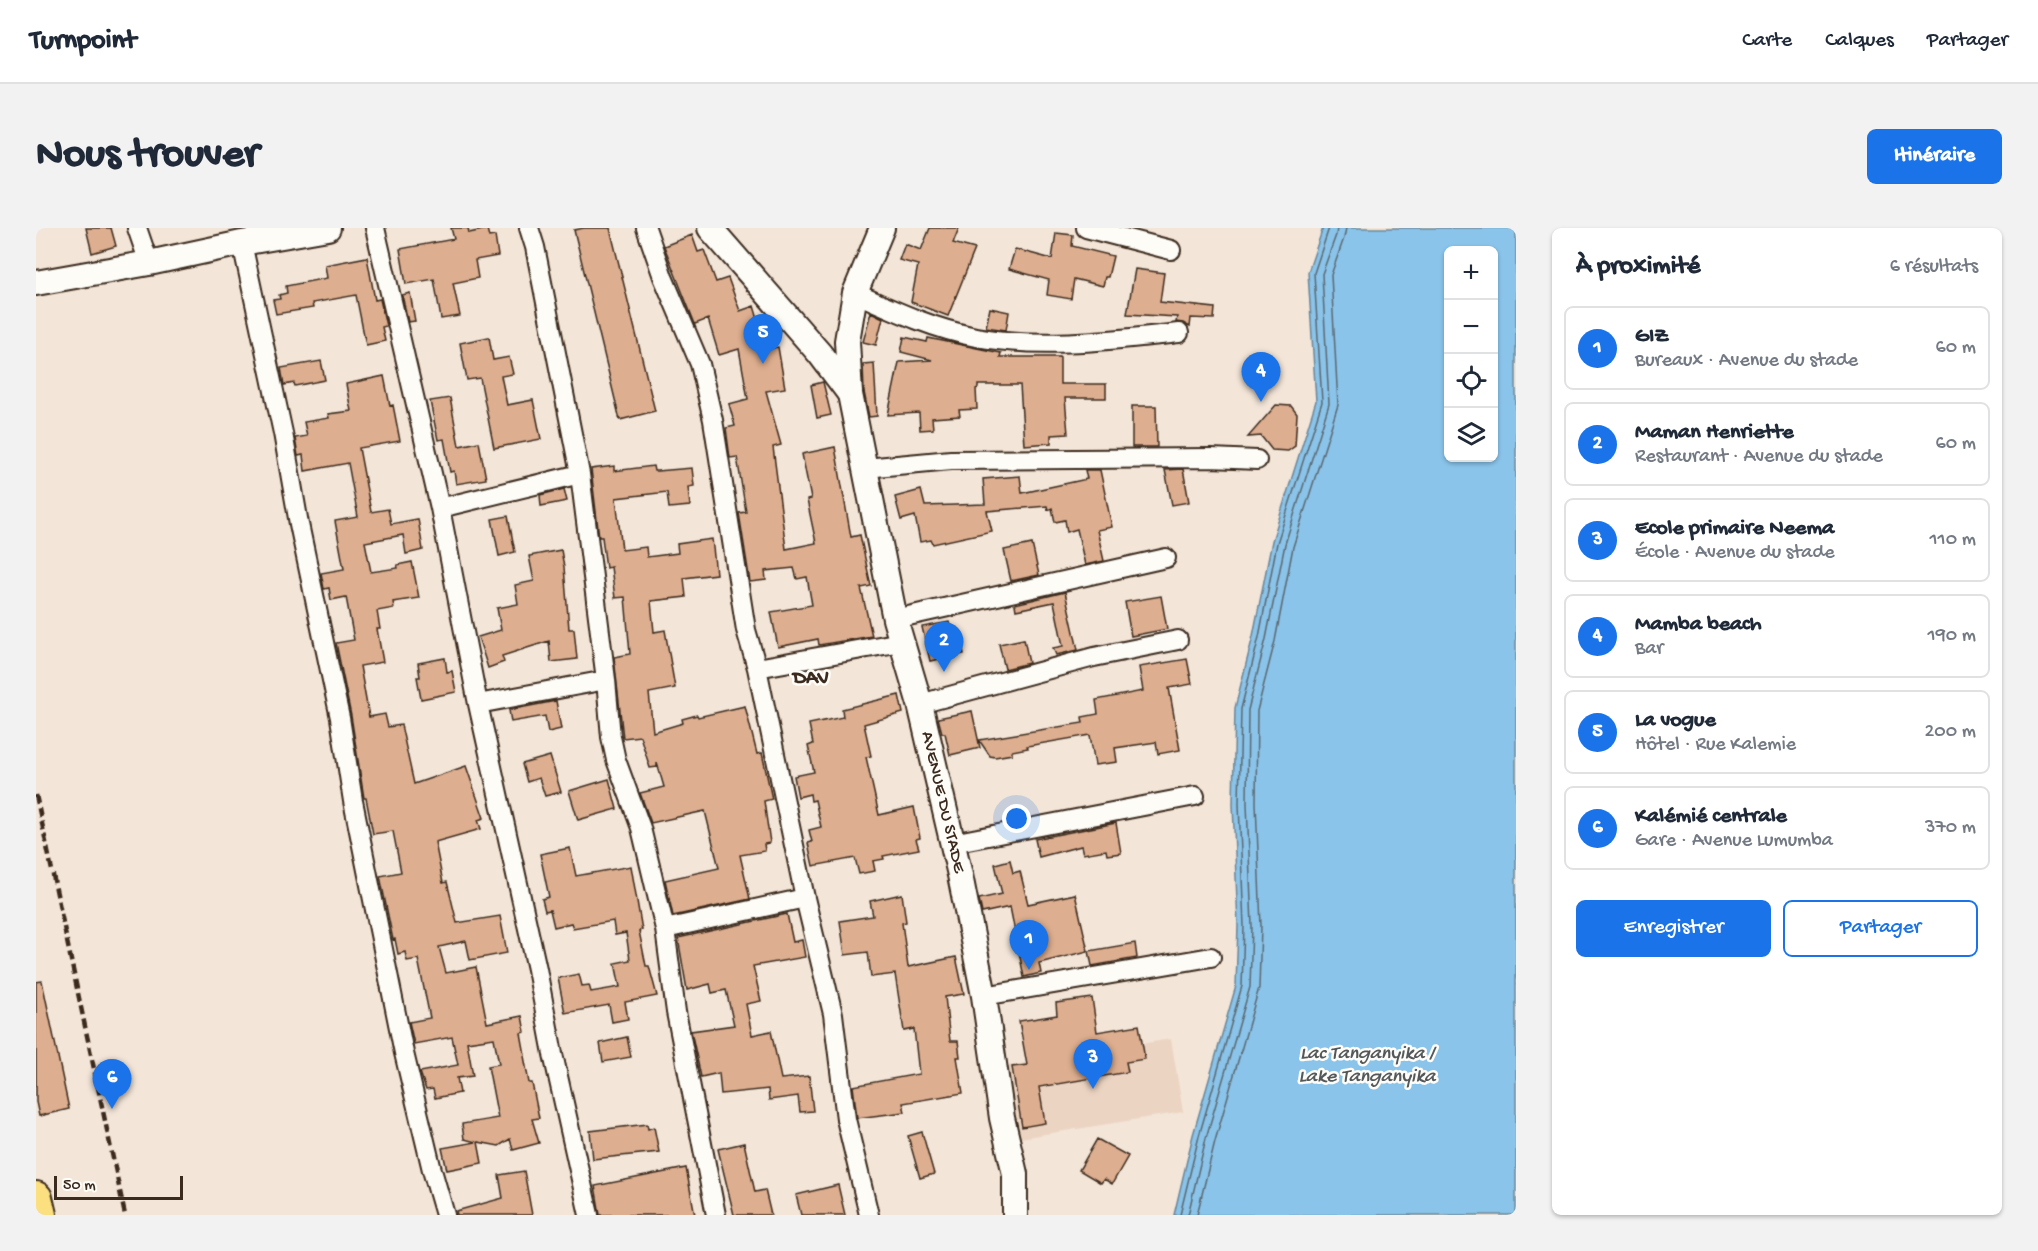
<!DOCTYPE html>
<html lang="fr">
<head>
<meta charset="utf-8">
<style>
	:root { --surface:#fff; --page:#f2f2f3; --text:#1f2937; --muted:#747a83; --line:#e0e1e3; --accent:#1a73e8 }
	body { margin:0; font-family:"Gochi Hand",sans-serif; background:var(--page); color:var(--text) }
	.controls { position:absolute; right:18px; top:18px; display:grid; overflow:hidden; border-radius:9px; box-shadow:0 2px 4px #0004 }
	.controls button { width:54px; height:54px; display:grid; place-items:center; padding:0; border:0; border-bottom:2px solid var(--line); background:var(--surface); color:var(--text); font:30px sans-serif }
	.scale { position:absolute; left:18px; bottom:15px; width:129px; box-sizing:border-box; padding-left:6px; border:3px solid #3b2a1e; border-top:0; font-size:16px; line-height:21px; white-space:nowrap; color:#3b2a1e; -webkit-text-stroke:4px #fdfcf7; paint-order:stroke }
	.you { position:absolute; left:981px; top:591px; width:21px; height:21px; margin:-15px; border:4px solid #fff; border-radius:50%; background:#1a73e8; box-shadow:0 0 0 9px #1a73e833 }
	.badge { display:grid; place-items:center; width:39px; height:39px; border-radius:50%; background:var(--accent); color:#fff; font-size:20px; font-weight:700 }
	.pin { position:absolute; translate:-50% -50px; filter:drop-shadow(0 2px 3px #0008) }
	.pin::after { content:''; position:absolute; top:32px; width:21px; height:18px; background:inherit; clip-path:polygon(0 0,100% 0,50% 100%) }
	.list { margin:0; padding:0; list-style:none }
	h2 { display:flex; justify-content:space-between; align-items:center; height:78px; margin:0; padding:0 24px; font-size:26px }
	h2 small { font-size:20px; font-weight:400; color:var(--muted) }
	.list li { display:grid; grid-template-columns:39px 1fr auto; gap:18px; align-items:center; box-sizing:border-box; height:84px; margin:0 12px 12px; padding:0 12px; border:2px solid var(--line); border-radius:9px }
	.list b { display:block; font-size:22px; white-space:nowrap }
	.list p { margin:0; font-size:20px; white-space:nowrap; color:var(--muted) }
	.list em { font-size:20px; font-style:normal; color:var(--muted) }
	.actions { display:flex; gap:12px; padding:18px 24px }
	.actions a { flex:1; padding:14px 0; border:2px solid var(--accent); border-radius:9px; text-align:center; font-size:21px; color:var(--accent) }
	.actions .main { background:var(--accent); color:#fff }
	.icon { flex:none; width:33px; height:33px; fill:none; stroke:currentColor; stroke-width:2; stroke-linecap:round; stroke-linejoin:round }
	.map { position:relative; flex:none; width:1480px; height:987px; overflow:hidden; border-radius:9px }
	header { display:flex; align-items:center; gap:36px; box-sizing:border-box; height:84px; padding:0 30px; background:var(--surface); border-bottom:2px solid var(--line) }
	header strong { font-size:28px }
	nav { display:flex; gap:33px; margin-inline-start:auto; font-size:21px }
	.intro { display:flex; align-items:center; justify-content:space-between; box-sizing:border-box; height:144px; padding:0 36px }
	h1 { margin:0; font-size:42px }
	.button { padding:15px 27px; border-radius:9px; background:var(--accent); color:#fff; font-size:21px; font-weight:700 }
	main { display:flex; gap:36px; padding:0 36px }
	aside { flex:1; background:var(--surface); border-radius:9px; box-shadow:0 2px 4px #0004 }
	.map>svg:first-child { display:block }
</style>
</head>
<body>
<header>
<strong>Turnpoint</strong>
<nav><a>Carte</a><a>Calques</a><a>Partager</a></nav>
</header>
<div class="intro"><h1>Nous trouver</h1><a class="button">Itinéraire</a></div>
<main>
<div class="map">
<svg width="1480" height="987" viewBox="0 0 1480 987">
	<rect width="100%" height="100%" fill="#f3e5d8"/>
	<filter id="ink" filterUnits="userSpaceOnUse"><feTurbulence type="fractalNoise" baseFrequency=".0167" numOctaves="2"/><feDisplacementMap in="SourceGraphic" scale="12" xChannelSelector="R" yChannelSelector="G"/><feConvolveMatrix kernelMatrix="1 2 1 2 8 2 1 2 1" color-interpolation-filters="sRGB"/></filter>
	<g filter="url(#ink)">
		<path fill="#ecd4c2" d="M1135,811l12,73 -169,27 -12,-72z"/>
		<path fill="#8ac4ea" stroke="#6a8698" stroke-width="1.5" fill-rule="evenodd" d="M1287,0h193v987h-342l19,-80 43,-149 2,-60 -5,-122 2,-96 18,-72 19,-95 44,-140 -8,-129zM1412,22h46v208h-46z"/>
		<g fill="none" stroke-linecap="round" stroke-linejoin="round">
			<path stroke="#5b6870" stroke-width="1.5" d="M1144,987l19,-79 43,-150 2,-60 -5,-122 2,-95 18,-72 18,-94 45,-141 -8,-129 15,-45
				M1152,987l18,-77 44,-151 2,-61 -5,-122 1,-94 18,-71 19,-95 44,-140 -7,-130 14,-39 1,-7
				M1161,987l18,-74 44,-153 2,-62 -5,-123 1,-92 18,-70 18,-94 45,-142 -7,-130 13,-37 2,-10"/>
		</g>
		<path fill="#ddae8f" stroke="#3b2a1e" stroke-width="1.5" d="M50,0h25l5,18 -24,7z
			M415,0h17l1,5 18,-4 2,8 6,-1 3,20 -23,4 3,18 -25,5 7,33 -19,3 -7,-40 -28,5 -6,-35 54,-10z
			M548,0h26l45,183 -35,9 -46,-190z
			M894,0h29l-6,15 22,6 -27,67 -37,-14 7,-37 -19,-5 6,-16 16,6z
			M1020,5l17,2 -1,11 41,10 -5,21h-3l-2,9 -29,-7 -3,20 -24,-4 2,-15 -40,-11 6,-20 37,10z
			M656,7l6,17 6,-2 12,32 12,-4 12,33 14,-5 13,43 11,-2 7,41 -19,3 15,54 -8,2 13,102 30,-6 -9,-43 4,-1 -9,-45 33,-7 16,90 9,-2 11,51 -10,2 11,48 -53,9 -1,-6 -40,8 -7,-35 41,-7 -5,-28 -10,2 -3,-11 -29,3 1,9 -16,2 -11,-69 7,-1 -9,-55 -7,1 -4,-30 9,-2 -6,-22 19,-5 -9,-50 -20,6 -11,-36 -13,5 -31,-78z
			M331,29l8,43 5,-1 6,27 -4,1 3,14 -19,4 -10,-50 -44,8 1,5 -37,6 -3,-14 7,-1 -1,-4 8,-2 -1,-7 41,-8 -2,-13z
			M1099,41l29,4 -4,29 55,6 -1,11 -23,-1 -1,9 -7,-4 -7,-1 1,-5 -50,-3z
			M374,65l5,28 -7,1 -6,-27z
			M954,80l19,4 -3,18 -20,-3z
			M835,84l12,6 -7,27 -13,-3z
			M453,109l4,23 16,-3 4,17 -12,2 6,29 26,-5 8,39 -47,9 -14,-70 -13,2 -7,-37z
			M868,109l23,5 1,-4 73,15 -1,4h60v27h46v14h-41l3,36 -17,1v8l-27,2 -4,-60h-42v3l-2,1 1,20 -18,1 1,6 -28,2 1,11 -13,1 -1,-17 -31,2 11,-53 33,-2 -31,-8z
			M285,133l4,19 -30,6 -1,-3 -10,2 -3,-17z
			M838,135l3,53 -8,1 -5,-25 -1,-28z
			M348,148l6,30 3,-1 7,36 -41,7 12,64 17,-3 3,15 27,-5 5,31 -17,4 -3,-19 -38,7 6,30 27,-4 -1,-3 15,-3 7,36 -26,4 1,6 -17,3 3,18h-3l6,33 -23,4 9,51 16,-3 3,13 13,-2 13,59 52,-18 18,52 -6,2 3,9 -46,13 8,41 4,-1 10,41 43,-7 7,37 -37,7 -4,-19 -27,6 7,26 30,-6 11,56 35,-7 3,16 -4,1 4,22 -1,1 5,27h3l7,35 -7,1 7,24 -26,7 -3,-11 -11,7 -21,-4 4,21 -35,7 -5,-22 34,-6 -12,-3 -2,-15 36,-6 -10,-52 11,-2 -5,-26 -27,4 6,34 -16,2 3,15 -25,5 -2,-9 -7,1 -6,-18 38,-7 -6,-28 -38,7 -5,-22 21,-4 -12,-59 -11,2 -2,-9 -7,2 -3,-15 -2,1 -13,-64 21,-4 -8,-41 -20,3 -7,-36h-2l-13,-82 -15,-73 18,-3 -8,-43 -15,3 -2,-12 -5,1 -3,-16 23,-4 -9,-48 23,-4 -10,-54 -43,8 -2,-16 -5,1 -3,-18 12,-2 -3,-14 25,-4 -1,-4 23,-3 -5,-27z
			M787,154l8,33 -14,3 -6,-33z
			M414,170l9,48 20,-4 7,37 -30,5 -2,-13 -4,1 -6,-33 -6,1 -8,-39z
			M1240,177l15,1 6,8 -2,32 -7,5 -16,-1 -11,-14 -13,1z
			M1096,178h24l1,41h-25z
			M578,238v5l39,-5 1,5h3l35,-3 2,18 -6,1 2,19 -21,2 -2,-16 -51,6 6,52 24,-3 1,10 31,-4 -1,-9 35,-5 4,35 -32,4 2,19 -35,4 3,31 11,-2 10,58 -26,5 4,39 30,-9 -1,-4 15,-4 1,2 47,-11 12,48 5,-1 10,46 -8,2 6,42 -6,1 1,7 -25,4 10,44 -77,17 -8,-36 54,-12 -14,-57 -54,12 -11,-30 24,-6 -7,-24v4l-7,1 -10,-32 -17,2 -9,-81 16,-3 -5,-57 -10,1 -4,-31 -5,1 -4,-31h-3l-8,-68z
			M1147,241l6,33 -17,3 -7,-35z
			M1049,242h15l12,57 -15,3 7,31 -19,4 -8,-36 -10,3 -2,-12 -10,2 -3,-14 -4,2 -1,-4 -60,5 5,20 -59,13 -2,-4 -11,2 -5,-26 -14,4 -6,-23 26,-7 4,16 60,-2 -2,-25 37,-3 2,17 65,-14z
			M528,261l3,12 -26,5 -1,-11z
			M472,288l7,36 -16,4 -7,-37z
			M996,316l7,31 -28,6 -7,-31z
			M525,322l3,17 5,62h5l3,30 -26,3 -2,-21 -47,15 2,6 -16,6 -10,-31 23,-7 -4,-22 21,-4 -3,-19 19,-4 -5,-25z
			M1029,364l13,58 -22,5 -3,-7 10,-2 -9,-44 -38,8 -1,-6z
			M1125,368l6,33 -36,7 -6,-34z
			M913,394l3,12 7,-2 5,22 -34,7 -8,-34z
			M988,411l5,24 -24,6 -6,-25z
			M409,430l2,14 5,-1 4,21 -35,7 -4,-22h3l-2,-14z
			M1151,431l5,25 -23,4 11,62 -22,4 -2,-12 -41,6 2,14 -22,3 -5,-30 -63,11 1,2 -16,3v3l-17,3 -5,-1 -11,-16 104,-17 -1,-6 16,-3 -2,-14 47,-9 -4,-24z
			M863,467l4,18 -39,11 7,32 -5,1 13,58 35,-8 6,31 -4,1 3,10 -36,7 1,3 -11,2 2,10 -16,3 -4,-16 -42,8 -5,-23 4,-1 -3,-12 12,-3 -6,-27 -4,1 -1,-7 -12,3 -4,-21 20,-4 -6,-26 5,-2 -4,-20 34,-7 -1,-8z
			M520,473l5,28 -13,3 -3,-16 -34,6 -2,-12z
			M936,483l8,37 -30,7 -5,-22h-3l-4,-15z
			M514,528l11,36 -16,4 -6,-18 -12,4 -5,-18z
			M573,551l8,30 -39,11 -9,-29z
			M1080,595l5,30 -14,2 -1,-5 -23,4 -2,-8 -42,11 -4,-18z
			M534,620l6,28 55,-10 11,64 -3,1 7,35h3l8,30 -32,6 3,17 -16,3 -3,-17 -44,8 -7,-35 21,-4 3,12 7,-1 2,7 29,-5 -5,-24 15,-3 -4,-27 -11,2 -2,-14 -40,7 -2,-5 -17,4 -4,-17 -5,1 -3,-12 7,-2 -9,-43z
			M974,632l3,13 7,-2 8,33 47,-10 13,57 -49,12 2,10 -17,4 -14,-70 -28,6 -3,-14 23,-5 -7,-30z
			M866,666l4,28 -4,1 6,44 48,-10 8,37 -19,3 5,44h8l2,16h-3l6,36 -60,10 2,9 -48,6 -4,-32 66,-12 -5,-45 -10,2 -9,-57 -24,3 -3,-25 -23,3 -5,-34 33,-5 -3,-15z
			M751,686l6,28 9,-2 3,17 -52,9 8,35 -15,3 6,31 19,-4 10,48 28,-3 4,35 -13,1 -2,-16 -29,4 -1,-11 -47,5 -2,-21 -18,4 -10,-46 43,-6 -8,-35 -14,3 -2,-9 -23,6 -9,-52z
			M1099,715l2,15 -45,8 -3,-15z
			M6,753l27,128 -30,7 -3,-14v-120z
			M1056,770l5,34 42,-7 6,34 -19,3 2,10 -89,15 6,36 -23,4 -10,-60 15,-2 -8,-44 38,-6 -1,-12z
			M591,809l4,20 -28,5 -3,-19z
			M611,896l1,5 6,-2 5,25 -66,7 -3,-28z
			M886,904l12,42 -14,4 -12,-42z
			M1061,911l31,17 -16,28 -8,-5 -3,4 -22,-13z
			M708,915l11,49 10,-2 6,25h-37l-16,-66z
			M650,940l9,47h-95l-5,-29z
			M488,943l8,44h-75l-1,-4 47,-13 -4,-23z
			M802,957l7,30h-44l-5,-20z"/>
		<g fill="none" stroke-linecap="round" stroke-linejoin="round">
			<defs>
				<path id="minor" d="M101,0l12,35
					M339,0l65,280 38,196 59,265 16,85 36,161
					M493,0l6,19 45,227 26,206 5,57 5,23 25,68 24,101 11,83 40,203
					M610,0l17,49 37,87 13,56 33,210 11,38 48,230 28,116 13,105 23,96
					M1050,0l85,22
					M206,15l41,190 16,91 41,194 13,83 51,252 28,117 13,45
					M819,65c40,18 79,36 121,44 67,12 136,3 203,-4
					M829,240l86,-8 260,-2 46,2
					M404,280l140,-34
					M859,391l271,-61
					M721,440l144,-26
					M442,476l128,-24
					M884,476l174,-47 84,-17
					M916,615l243,-47
					M629,701l140,-31
					M948,768l227,-39"/>
				<g id="tertiary">
					<path d="M674,0l110,126 30,40"/>
					<path id="s1" d="M846,0l-27,65 -8,48 3,53 45,225 25,85 40,171 24,121 18,122 13,56v41"/>
					<path d="M0,55l113,-20 93,-20 86,-15"/>
				</g>
				<path id="trunk" d="M0,970l4,17"/>
			</defs>
			<use href="#minor" stroke="#3b2a1e" stroke-width="22"/>
			<use href="#tertiary" stroke="#3b2a1e" stroke-width="28"/>
			<use href="#trunk" stroke="#3b2a1e" stroke-width="36"/>
			<use href="#minor" stroke="#fdfcf7" stroke-width="18"/>
			<use href="#tertiary" stroke="#fdfcf7" stroke-width="24"/>
			<use href="#trunk" stroke="#fce080" stroke-width="32"/>
			<path stroke="#3b2a1e" stroke-width="4.5" stroke-dasharray="9 4.5" stroke-linecap="butt" d="M0,567l89,420"/>
		</g>
	</g>
	<g text-anchor="middle" dominant-baseline="central" stroke-width="5" stroke-linejoin="round" paint-order="stroke">
		<g font-size="18" fill="#3b2a1e" stroke="#fdfcf7">
			<text stroke="none"><textPath href="#s1" startOffset="591">AVENUE DU STADE</textPath></text>
		</g>
		<g font-size="20" font-weight="bold" fill="#3b2a1e" stroke="#fdfcf7">
			<text x="775" y="451">DAV</text>
		</g>
		<g font-size="20" font-style="italic" fill="#53585b" stroke="#fdfcf7">
			<text x="1331" y="826">Lac Tanganyika /<tspan x="1331" dy="23">Lake Tanganyika</tspan></text>
		</g>
	</g>
</svg>
<div class="controls">
<button>+</button>
<button>−</button>
<button><svg class="icon" aria-label="locate" viewBox="0 0 24 24"><circle cx="12" cy="12" r="6"/><path d="M12 2v4M12 18v4M2 12h4M18 12h4"/></svg></button>
<button><svg class="icon" aria-label="layers" viewBox="0 0 24 24"><path d="M12 4l9 5-9 5-9-5zM3 14l9 5 9-5"/></svg></button>
</div>
<div class="scale">50 m</div>
<div class="you"></div>
<div class="pin badge" style="left:993px;top:742px">1</div>
<div class="pin badge" style="left:908px;top:444px">2</div>
<div class="pin badge" style="left:1057px;top:861px">3</div>
<div class="pin badge" style="left:1225px;top:174px">4</div>
<div class="pin badge" style="left:727px;top:136px">5</div>
<div class="pin badge" style="left:76px;top:881px">6</div>
</div>
<aside>
<h2>À proximité<small>6 résultats</small></h2>
<ul class="list">
<li><span class="badge">1</span><div><b>GIZ</b><p>Bureaux · Avenue du stade</p></div><em>60 m</em></li>
<li><span class="badge">2</span><div><b>Maman Henriette</b><p>Restaurant · Avenue du stade</p></div><em>60 m</em></li>
<li><span class="badge">3</span><div><b>Ecole primaire Neema</b><p>École · Avenue du stade</p></div><em>110 m</em></li>
<li><span class="badge">4</span><div><b>Mamba beach</b><p>Bar</p></div><em>190 m</em></li>
<li><span class="badge">5</span><div><b>La vogue</b><p>Hôtel · Rue Kalemie</p></div><em>200 m</em></li>
<li><span class="badge">6</span><div><b>Kalémié centrale</b><p>Gare · Avenue Lumumba</p></div><em>370 m</em></li>
</ul>
<div class="actions"><a class="main">Enregistrer</a><a>Partager</a></div>
</aside>
</main>
</body>
</html>
